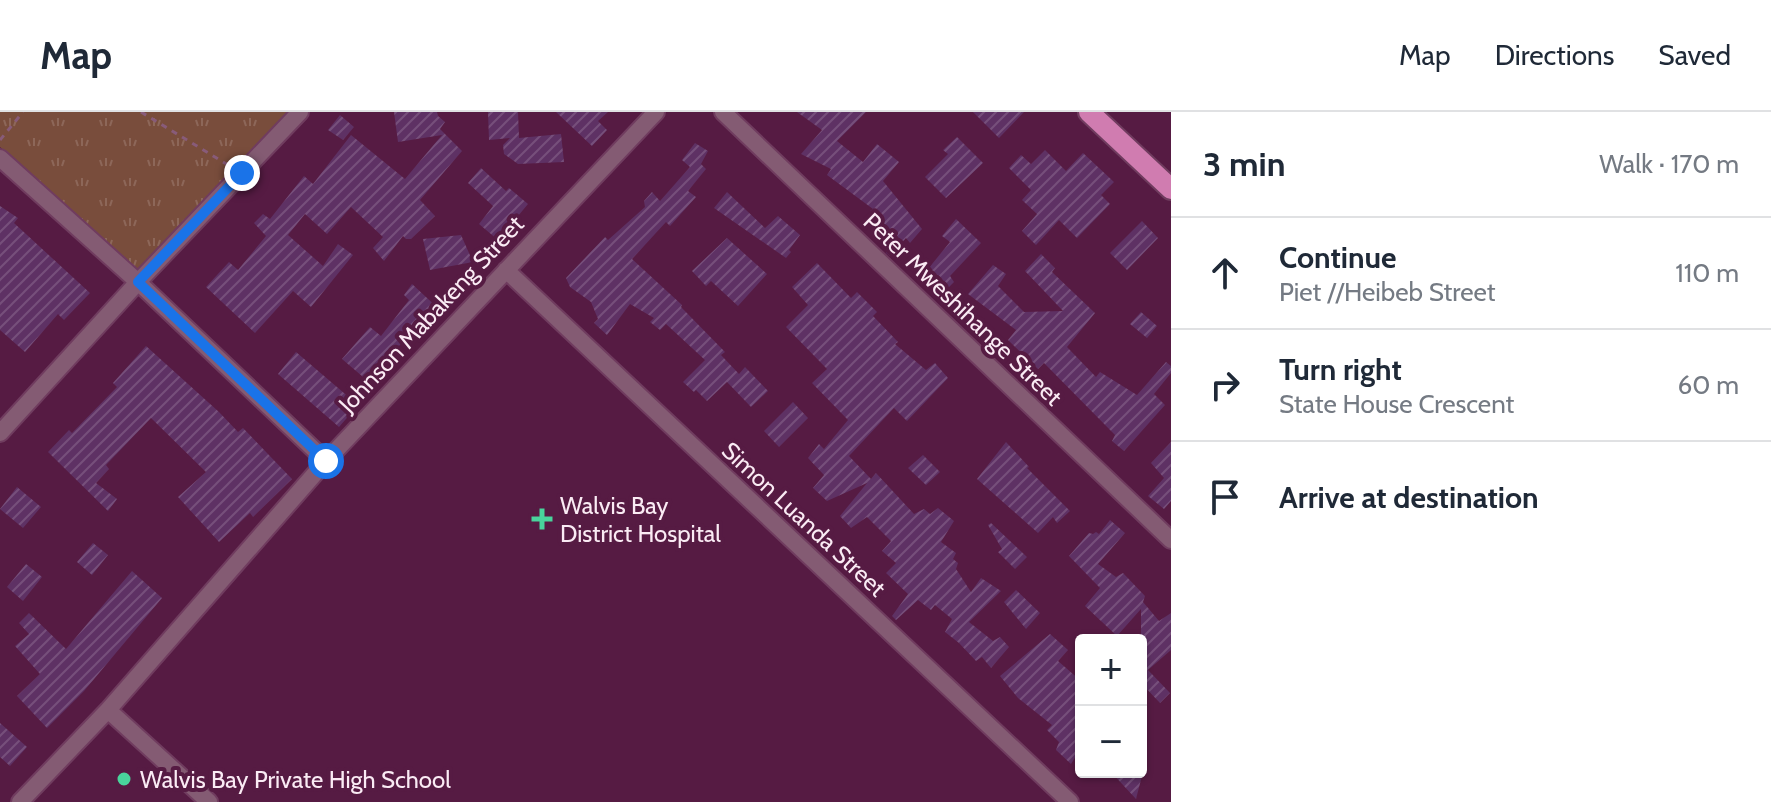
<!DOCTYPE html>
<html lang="en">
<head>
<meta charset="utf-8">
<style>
	:root { --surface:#fff; --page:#f6f6f7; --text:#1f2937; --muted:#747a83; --line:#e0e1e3 }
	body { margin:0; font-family:Cabin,sans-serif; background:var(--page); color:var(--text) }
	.controls { position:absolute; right:24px; bottom:24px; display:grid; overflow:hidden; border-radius:8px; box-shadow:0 2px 6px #0004 }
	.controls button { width:72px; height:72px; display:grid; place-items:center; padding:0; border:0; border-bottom:2px solid var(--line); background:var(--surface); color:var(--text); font:40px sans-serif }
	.stop { position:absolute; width:24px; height:24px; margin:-18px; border:6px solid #1a73e8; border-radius:50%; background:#fff }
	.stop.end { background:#1a73e8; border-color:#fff; box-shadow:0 2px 8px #0008 }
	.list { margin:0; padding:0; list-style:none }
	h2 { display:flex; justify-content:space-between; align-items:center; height:104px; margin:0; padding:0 32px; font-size:34px }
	h2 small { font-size:26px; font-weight:400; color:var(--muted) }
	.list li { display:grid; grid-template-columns:52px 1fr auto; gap:24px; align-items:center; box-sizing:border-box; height:112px; padding:0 32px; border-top:2px solid var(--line) }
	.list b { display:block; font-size:30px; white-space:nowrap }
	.list p { margin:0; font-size:26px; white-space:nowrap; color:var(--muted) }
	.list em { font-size:26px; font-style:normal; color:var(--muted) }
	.icon { flex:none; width:44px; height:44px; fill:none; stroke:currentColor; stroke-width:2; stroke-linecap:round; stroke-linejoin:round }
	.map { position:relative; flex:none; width:1171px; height:690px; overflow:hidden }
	header { display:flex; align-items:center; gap:48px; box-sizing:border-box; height:112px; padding:0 40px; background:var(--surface); border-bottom:2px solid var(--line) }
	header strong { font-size:38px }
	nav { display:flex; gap:44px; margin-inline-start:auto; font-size:28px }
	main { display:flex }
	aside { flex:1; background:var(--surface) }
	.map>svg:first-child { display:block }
</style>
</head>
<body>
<header>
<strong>Map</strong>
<nav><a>Map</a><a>Directions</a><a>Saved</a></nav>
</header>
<main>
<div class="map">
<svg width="1171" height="690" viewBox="0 0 1171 690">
	<defs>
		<pattern id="park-tufts" width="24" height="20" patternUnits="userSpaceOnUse" patternTransform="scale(2)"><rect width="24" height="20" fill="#794d3c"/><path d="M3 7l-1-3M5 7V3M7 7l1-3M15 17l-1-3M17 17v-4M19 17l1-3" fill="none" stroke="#8d6759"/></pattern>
		<pattern id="building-hatch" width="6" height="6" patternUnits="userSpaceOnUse" patternTransform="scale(2)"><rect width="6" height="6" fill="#5e3164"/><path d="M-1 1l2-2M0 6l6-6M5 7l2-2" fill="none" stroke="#764f7b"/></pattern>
	</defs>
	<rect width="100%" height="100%" fill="#561b43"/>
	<path fill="url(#park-tufts)" d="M0,0h289l-151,159 -138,-124z"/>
	<path fill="url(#building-hatch)" d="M394,0h43l1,4 7,6 -5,7 22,22 -42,49 15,16 -24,23h-5l-3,-3 -19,25 -11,-13 10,-11 -32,-30 -24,27 -22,-20 -17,21 35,31 15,-22 15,11 -42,52 -18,-16 -38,42 -49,-46 23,-25 9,8 28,-34 -12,-13 9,-9 7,5 34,-43 9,8 38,-49 54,44 37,-44 -44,7z
		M488,0h30l1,26 42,-4 3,28 -46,2 -14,-10 -1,-9 7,-7 -21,2z
		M556,0h52l-10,9 9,9 -15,16z
		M797,0h69l-29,29 26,21 14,-18 22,18 -16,19 39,48 -12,14 -4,-5 -16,18 -4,-3 8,-19 -24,-23 3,-2 -46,-34 4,-6 -30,-15 21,-24z
		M973,0h51l-25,26z
		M340,3l14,12 -11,13 -15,-10z
		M957,25l26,26 -37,35 -21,-21 23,-23 -5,-4z
		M695,31l13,8 -7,13 5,5 -18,22 8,6 -26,29 -4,-4 -34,37 50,46 -1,2 44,45 -4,3 18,19 6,-7 23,24 -17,16 -24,-25 -20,19 -11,-11 -2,2 -11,-10 22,-22 -39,-36 -6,6 -10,-8 4,-4 -24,-14 -23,31 -13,-12 4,-4 -7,-17 -21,-15 -4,-9 39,-41 3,3 37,-33 -1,-6 8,-9 8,9 30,-34 -8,-7z
		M1045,38l21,21 17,-18 31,29 -13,13 9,9 -33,34 -18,-18 -23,25 -14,-14 15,-17 -15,-14 9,-10 -22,-22 12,-13 10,9z
		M481,56l25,23 3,-3 19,16 -30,36 -19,-16 14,-18 -25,-23z
		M727,80l38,36 13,-12 22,19 -11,15 2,2 -5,6 -72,-50z
		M0,94l18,12 -4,5 76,70 -26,27 -6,-6 -33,38 -25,-22z
		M956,107l25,24 -31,33 4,6 -12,12 -13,-16 4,-5 -5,-4 22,-27 -8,-6z
		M1142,109l16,17 -31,32 -17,-17z
		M461,123l12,27 -43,8 -7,-31z
		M727,126l40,36 -29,32 -27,-25 -5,5 -14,-15z
		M1041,142l14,14 -3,4 43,41 -28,34 29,30 4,-5 37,23 29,-33 5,4v7l-17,21 11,11 -41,46 -12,-10 3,-6 -71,-72 -6,6 -30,-29 8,-10 -48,-36 25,-29 13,9 -8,12 26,26 39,-1 -38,-40z
		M817,151l34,35 6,-6 20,20 -4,4 25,26 -3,2 31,26 9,-7 13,15 -41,43 -13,-13 -45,48 22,23 5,-6 38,41 10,-5 6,5 8,-6 16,13 -13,21 15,11 -3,6 5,4 -2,6 15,23 10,-14 20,13 -32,31 24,19 7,-4 9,10 -18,21 -9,-11 -6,4 -17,-18 -14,-11 7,-13 -17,-14 -4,5 -13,-10 -22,20 -4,-4 16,-22 -22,-21 10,-10 -14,-12 9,-10 -24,-24 -16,11 -11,-12 27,-33 -40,18 -14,-13 11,-13 -16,-17 11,-14 5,5 24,-29 -36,-37 15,-14 -41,-42 22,-22 -16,-18z
		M412,172l28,26 -10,12 -6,-1 -28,28 1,1 -28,32 -27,-23 28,-32 11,9 28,-36 -5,-5z
		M1141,200l16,14 -10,12 -17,-14z
		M146,234l73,66 19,20 5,-4 49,51 -39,38 -3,-4 -31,29 -41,-45 28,-25 -55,-54 -45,47 3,4 -13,14 21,16 -9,12 -60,-59 21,-22 3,3 45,-46 -4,-4z
		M296,240l62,53 -19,22 -61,-53z
		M793,290l15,16 -29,29 -15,-16z
		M1006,330l23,25 -2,1 43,43 -13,12 -4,-6 -15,16 -61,-54z
		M1171,330v59l-7,8 -16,-13 16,-18 -13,-15z
		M923,343l17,17 -14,13 -18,-17z
		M17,375l24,20 -18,21 -23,-19z
		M1110,408l15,13 -27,31 18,13 7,-4 22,23 -2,6 16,19 12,-8v37l-23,20 22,23 -10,10 -19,-20v-74l-24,27 -32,-30 15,-18 -31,-32 20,-23 4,1 3,-2 3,2z
		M991,411l36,34 -12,12 -17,-17 4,-3 -14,-24z
		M93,431l15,12 -16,20 -15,-13z
		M26,452l16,13 -19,24 -16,-14z
		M132,459l30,27 -78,93 -37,37 -30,-32 23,-22 -25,-28 14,-12 -10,-11 10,-10 37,36z
		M1016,478l24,23 -14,16 -22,-27z
		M1050,522l18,16 -10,11 23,20v67l-10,16 -15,-14 3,-8 -12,-12 5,-5 -34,-27 -18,-22z
		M0,611l27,24 -17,19 -10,-9z
		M1111,660h32l-7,27z"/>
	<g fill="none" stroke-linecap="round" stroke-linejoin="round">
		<defs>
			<path id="minor" d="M723,0l448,428
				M0,46l138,124 188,179
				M506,158l564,532
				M0,321l138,-151 162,-170
				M108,598l101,92
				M20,690l88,-92 218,-249 330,-349"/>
			<path id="major" d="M1089,0l82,77"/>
		</defs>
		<use href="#minor" stroke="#703c5f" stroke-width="20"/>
		<use href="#major" stroke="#703c5f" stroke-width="24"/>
		<path stroke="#885b79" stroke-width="3" stroke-dasharray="6 6" stroke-linecap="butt" d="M141,0l87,53
			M0,28l23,-28"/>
		<use href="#minor" stroke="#845b73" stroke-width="16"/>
		<use href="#major" stroke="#d07cb0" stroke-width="20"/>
	</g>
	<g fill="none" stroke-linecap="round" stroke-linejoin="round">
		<path stroke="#1a73e8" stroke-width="10" d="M242,61l-104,109 188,179"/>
	</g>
	<g fill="#49d49c" stroke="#561b43" stroke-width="3">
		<path d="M538 395h8v8h8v8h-8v8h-8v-8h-8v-8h8z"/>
		<circle cx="124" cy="667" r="8"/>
	</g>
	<g text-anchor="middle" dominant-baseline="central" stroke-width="8" stroke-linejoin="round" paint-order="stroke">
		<g font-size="24" fill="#faebf4" stroke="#561b43">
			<text transform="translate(963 197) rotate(44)">Peter Mweshihange Street</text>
			<text transform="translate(431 202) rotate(-47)">Johnson Mabakeng Street</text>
			<text transform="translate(804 407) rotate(43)">Simon Luanda Street</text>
		</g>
		<g font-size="24" fill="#faebf4" stroke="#561b43" text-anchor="start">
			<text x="560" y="393">Walvis Bay<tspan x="560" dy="28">District Hospital</tspan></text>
			<text x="140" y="667">Walvis Bay Private High School</text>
		</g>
	</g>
</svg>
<div class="controls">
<button>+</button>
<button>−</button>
</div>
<div class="stop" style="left:326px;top:349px"></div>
<div class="stop end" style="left:242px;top:61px"></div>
</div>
<aside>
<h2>3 min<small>Walk · 170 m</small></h2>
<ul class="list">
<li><svg class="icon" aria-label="ahead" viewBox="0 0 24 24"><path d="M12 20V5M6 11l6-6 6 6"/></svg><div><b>Continue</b><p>Piet //Heibeb Street</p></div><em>110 m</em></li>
<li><svg class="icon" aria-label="right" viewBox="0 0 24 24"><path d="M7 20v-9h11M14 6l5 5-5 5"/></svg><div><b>Turn right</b><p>State House Crescent</p></div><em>60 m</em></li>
<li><svg class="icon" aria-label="arrive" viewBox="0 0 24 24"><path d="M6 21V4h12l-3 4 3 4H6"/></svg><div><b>Arrive at destination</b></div></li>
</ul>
</aside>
</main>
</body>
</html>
